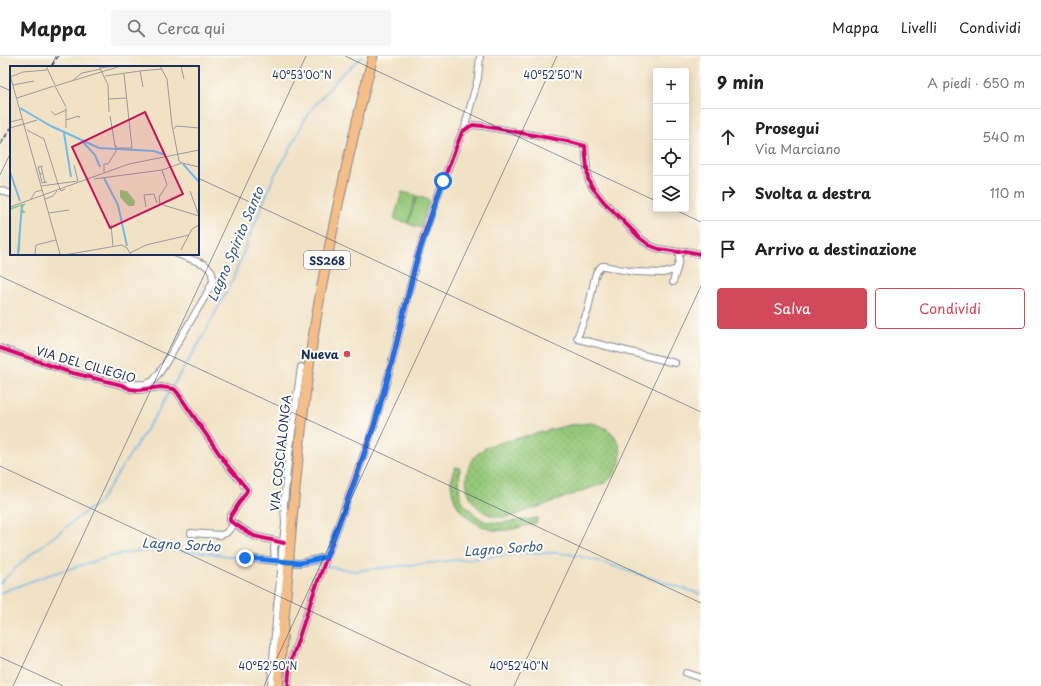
<!DOCTYPE html>
<html lang="it">
<head>
<meta charset="utf-8">
<style>
	:root { --surface:#fff; --page:#f6f6f6; --text:#222; --muted:#767676; --line:#e0e0e0; --accent:#d1495b }
	body { margin:0; font-family:"Playpen Sans",sans-serif; background:var(--page); color:var(--text) }
	.controls { position:absolute; right:12px; top:12px; display:grid; overflow:hidden; border-radius:4px; box-shadow:0 2px 10px #0003 }
	.controls button { width:36px; height:36px; display:grid; place-items:center; padding:0; border:0; border-bottom:1px solid var(--line); background:var(--surface); color:var(--text); font:20px sans-serif }
	.stop { position:absolute; width:12px; height:12px; margin:-9px; border:3px solid #1a73e8; border-radius:50%; background:#fff }
	.stop.end { background:#1a73e8; border-color:#fff; box-shadow:0 1px 4px #0008 }
	.list { margin:0; padding:0; list-style:none }
	h2 { display:flex; justify-content:space-between; align-items:center; height:52px; margin:0; padding:0 16px; font-size:17px }
	h2 small { font-size:13px; font-weight:400; color:var(--muted) }
	.list li { display:grid; grid-template-columns:26px 1fr auto; gap:12px; align-items:center; box-sizing:border-box; height:56px; padding:0 16px; border-top:1px solid var(--line) }
	.list b { display:block; font-size:15px; white-space:nowrap }
	.list p { margin:0; font-size:13px; white-space:nowrap; color:var(--muted) }
	.list em { font-size:13px; font-style:normal; color:var(--muted) }
	.actions { display:flex; gap:8px; padding:12px 16px }
	.actions a { flex:1; padding:9px 0; border:1px solid var(--accent); border-radius:4px; text-align:center; font-size:14px; color:var(--accent) }
	.actions .main { background:var(--accent); color:#fff }
	.icon { flex:none; width:22px; height:22px; fill:none; stroke:currentColor; stroke-width:2; stroke-linecap:round; stroke-linejoin:round }
	.map { position:relative; flex:none; width:701px; height:630px; overflow:hidden }
	header { display:flex; align-items:center; gap:24px; box-sizing:border-box; height:56px; padding:0 20px; background:var(--surface); border-bottom:1px solid var(--line) }
	header strong { font-size:19px }
	nav { display:flex; gap:22px; margin-inline-start:auto; font-size:14px }
	.search { width:280px; height:36px; background:var(--page); display:flex; align-items:center; gap:10px; box-sizing:border-box; padding:0 14px; border-radius:4px; color:var(--muted); font-size:15px }
	main { display:flex }
	aside { flex:1; background:var(--surface) }
	.map>svg:first-child { display:block }
</style>
</head>
<body>
<header>
<strong>Mappa</strong>
<div class="search"><svg class="icon" aria-label="search" viewBox="0 0 24 24"><circle cx="10" cy="10" r="6"/><path d="M15 15l6 6"/></svg>Cerca qui</div>
<nav><a>Mappa</a><a>Livelli</a><a>Condividi</a></nav>
</header>
<main>
<div class="map">
<svg width="701" height="630" viewBox="0 0 701 630">
	<defs>
		<pattern id="grass-dots" width="8" height="8" patternUnits="userSpaceOnUse"><rect width="8" height="8" fill="#95c879"/><path d="M2 2h.1M6 6h.1" fill="none" stroke="#79a366" stroke-width="1.8" stroke-linecap="round"/></pattern>
	</defs>
	<rect width="100%" height="100%" fill="#fdfcf7"/>
	<filter id="ink" filterUnits="userSpaceOnUse"><feTurbulence type="fractalNoise" baseFrequency=".025" numOctaves="2"/><feDisplacementMap in="SourceGraphic" scale="8" xChannelSelector="R" yChannelSelector="G"/><feConvolveMatrix kernelMatrix="1 2 1 2 8 2 1 2 1" color-interpolation-filters="sRGB"/></filter>
	<filter id="wash" filterUnits="userSpaceOnUse"><feTurbulence type="fractalNoise" baseFrequency=".012" numOctaves="4" result="noise"/><feDisplacementMap in="SourceGraphic" scale="16" xChannelSelector="R" yChannelSelector="G"/><feGaussianBlur stdDeviation="0.9" result="paint"/><feColorMatrix in="noise" values="0 0 0 0 0 0 0 0 0 0 0 0 0 0 0 0 0 1.4 0 .05"/><feComposite in="paint" operator="in"/></filter>
	<g filter="url(#wash)">
		<rect width="100%" height="100%" fill="#f1e2c5"/>
		<path fill="url(#grass-dots)" stroke="#587c6c" d="M590,367c33,4 42,41 15,60l-89,32c-50,15 -71,-56 -21,-71l74,-19z
			M455,411l5,1 -1,19 1,9 4,8 14,13 6,4 14,2 40,-5 -2,5c-13,4 -30,9 -43,7 -3,0 -6,-2 -9,-3 -20,-8 -32,-23 -33,-45 0,-5 2,-10 4,-15z"/>
		<path fill="#95c879" stroke="#587c6c" d="M402,136l14,3 -8,28 -14,-4z
			M417,140l12,4 -8,28 -13,-4z"/>
		<g fill="none" stroke-linecap="round" stroke-linejoin="round">
			<path stroke="#71bbea" stroke-width="1.5" d="M172,331l29,-47 31,-59 42,-105 14,-23 16,-32 11,-16 25,-29 23,-20
				M255,506l24,3
				M305,509l14,-1
				M326,510l28,5 104,-11h6c34,-4 68,-10 103,-6 22,3 43,11 65,18 23,8 46,15 69,22
				M0,527l30,-28 70,-54 35,-54 24,-37 11,-20
				M0,537l45,-17 63,-19 29,-6 35,-1 38,3 23,4 11,3"/>
		</g>
	</g>
	<g filter="url(#ink)">
		<g fill="none" stroke-linecap="round" stroke-linejoin="round">
			<defs>
				<path id="minor" d="M465,73l1,-7 12,-44 2,-22
					M0,134l11,4
					M673,226l6,-21v-9
					M0,292l69,24 53,13 8,4 9,1 22,-3 13,2 3,3 50,73 20,24v2l-17,26v4l24,15 30,7
					M675,307l-97,-24 -1,-1 11,-28 7,-34 2,-5 5,-5h3l13,3 17,3 29,1 13,-4
					M124,329l22,-1 7,-3 9,-12 44,-74 7,-14 -1,-8 -2,-4 -6,-5 -27,-10
					M191,477l30,2 5,-2 8,-9
					M282,496l3,-28 -1,-20 3,-35 14,-102
					M245,502l55,5 26,-6
					M275,505l-1,-13 2,-7
					M686,617l15,5
					M271,630l6,-79 4,-36
					M288,630l1,-13 3,-15 21,-63 61,-169 17,-60 25,-104 9,-30 18,-51 19,-49 7,-5 4,-2 10,1 83,15 19,5 3,33 4,8 12,15 36,36 9,7 10,4 20,3 7,-1 14,3 1,-1"/>
				<path id="highway" d="M289,499c6,-71 13,-141 23,-211 15,-97 37,-193 61,-288
					M278,630l10,-114"/>
			</defs>
			<use href="#minor" stroke="#868892" stroke-width="8"/>
			<use href="#highway" stroke="#868892" stroke-width="11"/>
			<use href="#minor" stroke="#fff" stroke-width="6"/>
			<use href="#highway" stroke="#f6be87" stroke-width="9"/>
			<path stroke="#1b2f5e" stroke-width="1.5" stroke-dasharray="6 3" stroke-linecap="butt" d="M51,11l7,-11
				M0,89l11,-17"/>
			<defs>
				<path id="minor-bridge" d="M281,515l1,-19"/>
				<path id="highway-bridge" d="M288,516l1,-17"/>
			</defs>
			<use href="#minor-bridge" stroke="#868892" stroke-width="8" stroke-linecap="butt"/>
			<use href="#highway-bridge" stroke="#868892" stroke-width="11" stroke-linecap="butt"/>
			<use href="#minor-bridge" stroke="#fff" stroke-width="6"/>
			<use href="#highway-bridge" stroke="#f6be87" stroke-width="9"/>
			<defs>
				<path id="cycleway" d="M0,292l69,24 53,13 8,4 9,1 22,-3 13,2 3,3 50,73 20,24v2l-17,26v4l24,15 30,7
					M288,630l1,-13 3,-15 21,-63 61,-169 17,-60 25,-104 9,-30 18,-51 19,-49 7,-5 4,-2 10,1 83,15 19,5 3,33 4,8 12,15 36,36 9,7 10,4 20,3 7,-1 14,3 1,-1"/>
			</defs>
			<use href="#cycleway" stroke="#fdfcf7" stroke-width="6"/>
			<use href="#cycleway" stroke="#d6006c" stroke-width="4"/>
		</g>
	</g>
	<g fill="none" stroke-linecap="round" stroke-linejoin="round" filter="url(#ink)">
		<path stroke="#1a73e8" stroke-width="5" d="M245,502l55,5 26,-6 27,-71 21,-60 17,-60 25,-104 27,-81"/>
	</g>
	<path fill="none" stroke="#1b2f5e" stroke-width="1" stroke-opacity="0.45" d="M345,0l311,145M51,11l5,-11M0,30l11,5M0,119l11,-23M198,122l503,234M673,153l28,13M0,220l701,327M0,410l471,220M0,601l63,29M13,630l293,-630M264,630l293,-630M514,630l187,-400"/>
	<circle fill="#d1495b" stroke="#fdfcf7" stroke-width="1.5" cx="347" cy="298" r="4"/>
	<g text-anchor="middle" dominant-baseline="central" stroke-width="4" stroke-linejoin="round" paint-order="stroke">
		<rect fill="#fdfcf7" stroke="#5f6c8c" stroke-width="1" x="304" y="195" width="46" height="18" rx="3"/>
		<g font-size="11" font-weight="bold" fill="#1b2f5e">
			<text x="327" y="204">SS268</text>
		</g>
		<g font-size="12" font-weight="bold" fill="#1b2f5e" stroke="#fdfcf7" text-anchor="end">
			<text x="339" y="298">Nueva</text>
		</g>
		<g font-size="12" fill="#1b2f5e" stroke="#fdfcf7">
			<text transform="translate(86 308) rotate(16)">VIA DEL CILIEGIO</text>
			<text transform="translate(280 397) rotate(-84)">VIA COSCIALONGA</text>
		</g>
		<g font-size="13" font-style="italic" fill="#355988" stroke="#fdfcf7">
			<text transform="translate(235 188) rotate(-67)">Lagno Spirito Santo</text>
			<text transform="translate(181 488) rotate(3)">Lagno Sorbo</text>
			<text transform="translate(503 492) rotate(-4)">Lagno Sorbo</text>
		</g>
	</g>
	<g transform="translate(10 10)">
		<rect width="189" height="189" fill="#f1e2c5"/>
		<path d="M110,124l7,1 8,10 -1,5h-6l-8,-9zM16,137l-4,6 4,3 -5,2 -1,37 -3,4 4,-49 -11,4v-2z" fill="#95c879"/>
		<path fill="none" stroke="#71bbea" stroke-width="2" d="M10,42l31,18 48,22 55,3 12,4M54,67l7,44M72,75l13,14 5,12M173,98l16,18M0,106l10,29M94,112l14,27 9,41M8,189l4,-51"/>
		<path fill="none" stroke="#9b9a9c" stroke-width="1" d="M36,0l9,19M89,0l9,19 1,27M150,0l7,13 5,46 7,36 3,2M171,0l3,13M90,2l15,-2M130,5l22,-2M0,9l50,179M95,10l35,-5 3,16M0,11l13,-5 24,-2M63,14l9,-7 19,-4M3,19l21,-4M45,20l66,-20M45,20l11,21M7,32l37,-12M98,33l19,-1M41,45l4,4 11,-5M56,54l13,-4 1,2M0,56l12,-3M14,58l13,-4M0,62l14,-4M56,62v-20M164,63l2,-3 23,2M17,64l17,9 14,45 3,7 4,-2M104,78l4,4h14l-8,-74M172,97l17,4M64,99l4,16M31,100l4,17M152,104l5,15 -8,12 1,7 39,12M94,106v-8h4l8,-13 -6,-35M32,107l-2,1 2,9 5,-1M30,108l-2,-7 5,-1M84,113l68,-9 20,-7M31,120l37,-5M180,125l9,25M21,133l4,-7 7,-2M35,133l8,-3 4,-5M0,141l119,-43 70,-14M136,141l-2,-12 10,-1 3,9M39,147l20,-3M101,159l2,21M171,184l11,-21 7,-4M120,187l16,-8 43,-10M25,189l1,-10 20,-5M54,189l58,-10 5,3 4,7"/>
		<path fill="#c2185b" fill-opacity="0.15" stroke="#c2185b" stroke-width="2" d="M135,46l38,82 -73,34 -38,-81z"/>
		<rect width="189" height="189" fill="none" stroke="#1b2f5e" stroke-width="2"/>
	</g>
	<g font-size="10" text-anchor="middle" fill="#1b2f5e" stroke="#fdfcf7" stroke-width="4" stroke-linejoin="round" paint-order="stroke">
		<text x="302" y="23">40°53'00"N</text>
		<text x="553" y="23">40°52'50"N</text>
		<text x="268" y="614">40°52'50"N</text>
		<text x="519" y="614">40°52'40"N</text>
	</g>
</svg>
<div class="controls">
<button>+</button>
<button>−</button>
<button><svg class="icon" aria-label="locate" viewBox="0 0 24 24"><circle cx="12" cy="12" r="6"/><path d="M12 2v4M12 18v4M2 12h4M18 12h4"/></svg></button>
<button><svg class="icon" aria-label="layers" viewBox="0 0 24 24"><path d="M12 4l9 5-9 5-9-5zM3 14l9 5 9-5"/></svg></button>
</div>
<div class="stop" style="left:443px;top:125px"></div>
<div class="stop end" style="left:245px;top:502px"></div>
</div>
<aside>
<h2>9 min<small>A piedi · 650 m</small></h2>
<ul class="list">
<li><svg class="icon" aria-label="ahead" viewBox="0 0 24 24"><path d="M12 20V5M6 11l6-6 6 6"/></svg><div><b>Prosegui</b><p>Via Marciano</p></div><em>540 m</em></li>
<li><svg class="icon" aria-label="right" viewBox="0 0 24 24"><path d="M7 20v-9h11M14 6l5 5-5 5"/></svg><div><b>Svolta a destra</b></div><em>110 m</em></li>
<li><svg class="icon" aria-label="arrive" viewBox="0 0 24 24"><path d="M6 21V4h12l-3 4 3 4H6"/></svg><div><b>Arrivo a destinazione</b></div></li>
</ul>
<div class="actions"><a class="main">Salva</a><a>Condividi</a></div>
</aside>
</main>
</body>
</html>
